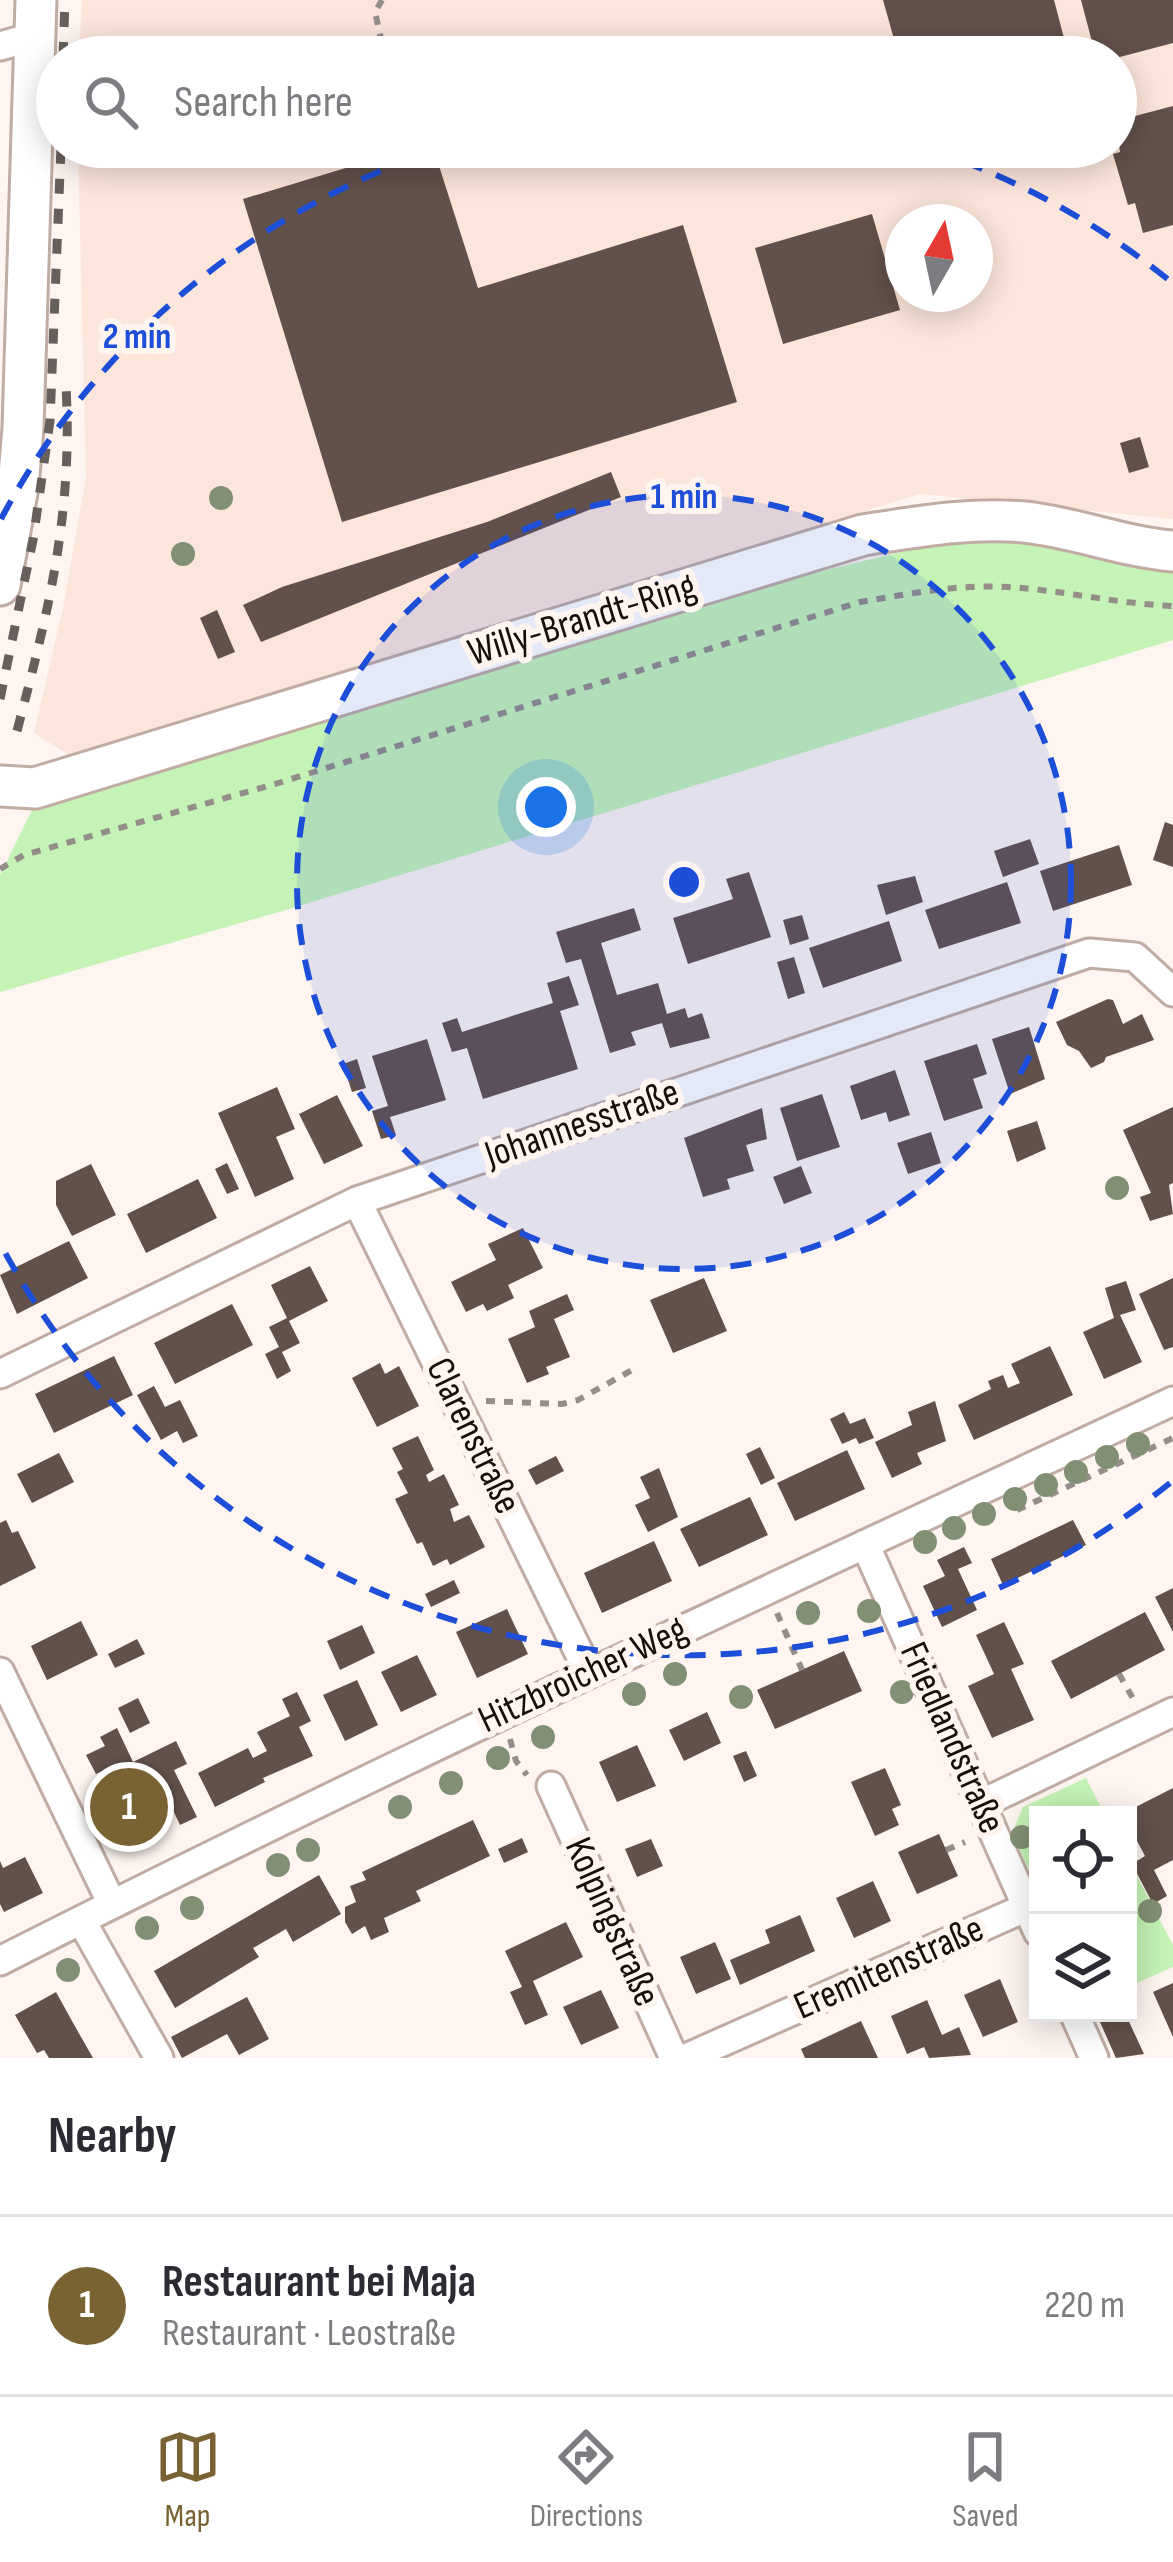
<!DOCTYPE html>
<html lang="en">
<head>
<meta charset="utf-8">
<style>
	:root { --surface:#fff; --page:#f2f2f3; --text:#2b2b33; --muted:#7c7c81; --line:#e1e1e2; --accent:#7a6333 }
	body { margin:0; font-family:"Sofia Sans Condensed",sans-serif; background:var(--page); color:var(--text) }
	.controls { position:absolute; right:36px; bottom:36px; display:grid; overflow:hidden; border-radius:0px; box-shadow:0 6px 30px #0003 }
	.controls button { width:108px; height:108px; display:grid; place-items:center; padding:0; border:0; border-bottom:3px solid var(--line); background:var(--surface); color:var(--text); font:60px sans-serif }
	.compass { position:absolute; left:885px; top:204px; width:108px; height:108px; border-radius:50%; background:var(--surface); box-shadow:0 6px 30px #0003; rotate:9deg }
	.you { position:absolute; left:546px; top:807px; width:42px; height:42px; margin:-30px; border:9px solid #fff; border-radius:50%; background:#1a73e8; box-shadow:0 0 0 18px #1a73e833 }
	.badge { display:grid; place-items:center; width:78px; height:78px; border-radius:50%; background:var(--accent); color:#fff; font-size:39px; font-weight:700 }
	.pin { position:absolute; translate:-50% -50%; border:6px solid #fff; box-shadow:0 3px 12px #0006 }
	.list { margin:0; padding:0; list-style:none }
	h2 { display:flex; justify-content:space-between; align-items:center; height:156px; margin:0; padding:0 48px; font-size:51px }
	h2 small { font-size:39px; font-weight:400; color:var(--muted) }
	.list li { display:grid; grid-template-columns:78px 1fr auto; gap:36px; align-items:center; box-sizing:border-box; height:180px; padding:0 48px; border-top:3px solid var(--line) }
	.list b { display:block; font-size:45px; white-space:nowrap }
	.list p { margin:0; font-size:39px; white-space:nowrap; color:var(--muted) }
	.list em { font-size:39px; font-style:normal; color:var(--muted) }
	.icon { flex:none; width:66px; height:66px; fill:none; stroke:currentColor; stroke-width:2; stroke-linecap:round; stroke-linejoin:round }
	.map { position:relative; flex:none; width:1173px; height:2058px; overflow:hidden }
	.search { position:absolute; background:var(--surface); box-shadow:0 6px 30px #0003; left:36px; right:36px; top:36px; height:132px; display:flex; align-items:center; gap:30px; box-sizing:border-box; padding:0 42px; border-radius:66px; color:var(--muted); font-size:45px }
	.sheet { height:336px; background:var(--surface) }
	nav { display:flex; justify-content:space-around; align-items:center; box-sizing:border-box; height:168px; border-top:3px solid var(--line); background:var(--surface); font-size:33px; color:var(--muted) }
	nav a { display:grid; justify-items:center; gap:6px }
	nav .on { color:var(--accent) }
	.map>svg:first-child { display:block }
</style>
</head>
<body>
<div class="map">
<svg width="1173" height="2058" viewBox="0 0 1173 2058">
	<rect width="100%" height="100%" fill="#fef5f1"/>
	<path fill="#fce5da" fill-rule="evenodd" d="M82,0h1091v519l-253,-25 -848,263 -38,-24 29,-125 23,-131 -8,-330h1038v-90h-1037zM903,222h72v72h-72z"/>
	<path fill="#c4f3b5" d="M963,538l80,3 94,25 36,1v73l-894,272 -279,80v-117l33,-67c308,-97 614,-201 930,-270z
		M1086,1778l19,37h-67v75l-26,-57 11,-26z
		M1128,1859l45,86v22l-45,20z"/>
	<path fill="#62504a" d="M883,0h171l15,57h-170z
		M1081,0h92v43l-57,15 -20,-1z
		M1173,106v119l-30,8 -8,-30 -7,2 -15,-51 7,-2 -4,-31z
		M415,147h18l45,141 205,-63 54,177 -395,120 -99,-323z
		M872,214l28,96 -117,34 -28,-96z
		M1140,437l9,30 -20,6 -9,-30z
		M611,472l10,25 -360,145 -18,-37 39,-18 205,-65z
		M217,610l18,42 -17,7 -18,-41z
		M1165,822l8,3v42l-20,-7z
		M1030,839l9,25 -36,13 -9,-26z
		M1119,845l13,40 -79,26 -13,-40z
		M749,872l22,65 -83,27 -15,-46 60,-19 -7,-20z
		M915,876l8,26 -37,13 -9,-30z
		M1007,882l14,41 -82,26 -14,-39z
		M634,908l7,22 -40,13 16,52 41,-12 9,31 18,-6 3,10 14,-5 8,25 -40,10 -8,-25 -31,9 5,13 -26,8 -29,-94 -15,4 -10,-31z
		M802,915l7,24 -19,6 -7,-25z
		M889,921l13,40 -79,27 -14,-40z
		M794,957l11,36 -17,6 -11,-37z
		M569,976l10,29 -19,6 18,58 -95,30 -16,-51 -15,4 -10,-29 15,-5 5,14 91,-29 -6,-20z
		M1108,999l5,1 10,24 19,-10 12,26 -48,17 -2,5 -13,6 -12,-17 -12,-6 -11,-23z
		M1029,1027l16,52 -35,15 -18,-55z
		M427,1039l19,61 -56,17 6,18 -15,4 -9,-28 16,-5 -16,-50z
		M977,1044l10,30 -14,5 10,29 -39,13 -20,-60z
		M357,1059l9,29 -14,4 -9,-28z
		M895,1070l15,45 -21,7 -3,-10 -25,8 -11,-34z
		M277,1087l18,42 -19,8 18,42 -39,18 -37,-84z
		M822,1094l18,53 -43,14 -17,-53z
		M337,1095l26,51 -39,18 -25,-50z
		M1173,1107v76l-4,2 4,29 -23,7 -10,-24 11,-4 -28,-63z
		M762,1108l5,31 -21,6 8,26 -27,8 3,10 -27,8 -19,-59z
		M1037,1121l9,28 -29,13 -10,-31z
		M931,1132l10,31 -33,11 -11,-31z
		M227,1163l12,26 -12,5 -12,-25z
		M91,1164l25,51 -44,21 -16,-31v-24z
		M801,1166l11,27 -28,11 -11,-27z
		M198,1179l19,39 -71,35 -19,-39z
		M523,1228l20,40 -35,17 6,13 -27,13 -4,-7 -17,8 -15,-30 45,-22 -8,-16z
		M69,1241l19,37 -71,36 -17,-39z
		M310,1266l18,35 -39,20 11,22 -18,9 9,19 -14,8 -12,-25 14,-7 -10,-20 18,-9 -16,-33z
		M704,1278l23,53 -54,22 -23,-53z
		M1173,1278v69l-9,3 -25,-56z
		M1126,1281l10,29 -16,5 22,47 -38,17 -21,-47 31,-14 -9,-30z
		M567,1294l7,16 -20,9 16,38 -24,10 3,7 -22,9 -19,-44 27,-12 -6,-16z
		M232,1304l21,41 -78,39 -21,-41z
		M1050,1346l23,49 -99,45 -16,-35 33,-16 -3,-8 15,-6 5,13 12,-5 -9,-19z
		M114,1356l19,39 -79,38 -19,-39z
		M380,1363l5,11 14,-8 20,40 -42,21 -25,-49z
		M154,1386l11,21 15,-7 18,36 -15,7 -6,-12 -16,9 -24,-45z
		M935,1401l11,40 -29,12 5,11 -30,14 -17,-36 37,-17 -4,-13z
		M844,1412l6,12 15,-6 9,20 -15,6 -3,-6 -14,6 -12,-25z
		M418,1436l16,34 -8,5 3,7 15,-8 15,31 -9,4 4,13 15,-7 16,32 -35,18 -3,-6 -14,7 -11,-24 -5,2 -22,-45 13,-6 -11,-21 6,-3 -11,-21z
		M760,1447l15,31 -14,7 -15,-31z
		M847,1450l18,39 -70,32 -18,-38z
		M59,1453l15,29 -42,21 -15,-29z
		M556,1456l8,15 -28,14 -8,-15z
		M659,1468l19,49 -30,15 -13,-27 15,-7 -10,-21z
		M750,1497l18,38 -69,32 -19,-38z
		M6,1520l6,13 6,-2 18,37 -36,18v-63z
		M1073,1520l13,25 -83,40 -12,-26z
		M654,1541l18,40 -70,32 -18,-40z
		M964,1547l8,16 -14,6 19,41 -35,17 -19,-41 22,-10 -8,-16z
		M454,1580l6,13 -29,14 -6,-13z
		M1173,1588v44l-18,-35z
		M507,1609l21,45 -51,24 -21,-46z
		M1145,1612l20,38 -94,49 -20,-38z
		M81,1621l17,34 -51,25 -16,-34z
		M1004,1622l20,42 -13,5 23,51 -42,18 -24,-52 26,-12 -18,-39z
		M362,1625l13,28 -35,17 -13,-29z
		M137,1639l8,15 -30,14 -7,-14z
		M844,1651l18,40 -87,38 -18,-39z
		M417,1655l20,40 -36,17 -20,-40z
		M357,1680l21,45 -33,16 -22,-46z
		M297,1692l14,29 -12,6 14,29 -50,22 2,4 -50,25 -17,-34 50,-25 5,10 14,-7 -10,-19 33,-16 -8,-17z
		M138,1698l12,25 -20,10 -12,-25z
		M707,1712l14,31 -37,18 -15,-31z
		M117,1728l16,34 43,-21 11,23 -13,6 23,47 -17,8 -8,-17 -41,21 -10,-3 -16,-32 17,-9 -6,-13 -3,-6 -17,8 -10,-19 19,-9 -5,-9z
		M637,1745l19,41 -39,16 -18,-40z
		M746,1751l11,25 -13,6 -11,-26z
		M885,1768l16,37 -9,4 7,16 -24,11 -24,-54z
		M1173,1788v72l-19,10 13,26 -14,8 -21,-40 13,-8 -17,-32v-9h-8z
		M473,1820l17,36 -74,35 5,10 -37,17 5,14 -18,8 -6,-14 -13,8 -7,-12v-15l11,-5 -6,-16 16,-6 -4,-8z
		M939,1834l19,42 -41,18 -19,-42z
		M522,1838l6,14 -24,11 -6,-14z
		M651,1839l12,27 -26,11 -12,-28z
		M25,1857l18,36 -39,19 -4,-8v-43l3,7z
		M319,1875l22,39 -48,28 -7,-13 -33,19 6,9 -84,51 -21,-37z
		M873,1881l18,40 -37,17 -18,-40z
		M800,1915l15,36 -75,34 -10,-25 40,-17 -5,-13z
		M566,1922l17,35 -50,24 15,34 -23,10 -15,-33 12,-5 -17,-36z
		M715,1942l16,37 -35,15 -16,-37z
		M1000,1979l18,43 -35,15 -19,-42z
		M1173,1983v54l-20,-45z
		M601,1990l18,38 -38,17 -18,-38z
		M56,1992l16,29 21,37h-44l-5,-8 -7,3 -22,-38z
		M247,1997l22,42 -30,16 -12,-21 -45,24 -11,-21z
		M927,2000l15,35 17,-8 12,28 -42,3 -5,-11 -17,7 -16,-38z
		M1096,2013h29l19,41 -28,4z
		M861,2021l17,37h-73l-4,-9z"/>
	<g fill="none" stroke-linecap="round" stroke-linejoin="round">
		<defs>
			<path id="street" d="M0,46l36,-10
				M357,1201l231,470
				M0,1374l357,-173 732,-248 46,4 38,35
				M865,1544l173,388
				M0,1672l111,230
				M551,1786l123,272
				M981,1804l192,-92
				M81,1920l78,138
				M0,1961c386,-196 780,-377 1173,-560
				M1074,2013l20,45
				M686,2058l341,-151"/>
			<path id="secondary" d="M0,585l18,-98 5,-59 13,-428
				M0,786l35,2 828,-253c53,-8 107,-18 161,-13 51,5 98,25 149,29"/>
		</defs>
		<use href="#street" stroke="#c0aca2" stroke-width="33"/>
		<use href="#secondary" stroke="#c0aca2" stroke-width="45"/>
		<path stroke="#958d8a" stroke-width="6" stroke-dasharray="9 9" stroke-linecap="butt" d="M382,0l-7,12 10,45
			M0,869l24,-14 251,-71 585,-182c49,-8 97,-18 147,-15 56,3 110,17 166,19
			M486,1401l76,3 16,-4 54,-30
			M1017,1510l156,-72
			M777,1613l25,57
			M1119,1674l16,28
			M510,1739l6,22 11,14
			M946,1850l19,-8"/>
		<use href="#street" stroke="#fff" stroke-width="27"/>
		<use href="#secondary" stroke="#fff" stroke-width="39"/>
		<path stroke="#675f5c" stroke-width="9" stroke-dasharray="15 15" stroke-linecap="butt" d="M63,57l2,-57
			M0,699l33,-159 17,-119 11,-274
			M17,731c32,-122 56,-217 49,-345"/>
	</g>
	<g fill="#819075">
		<circle cx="221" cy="498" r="12"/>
		<circle cx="183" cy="554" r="12"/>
		<circle cx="1117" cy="1188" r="12"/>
		<circle cx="1138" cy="1444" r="12"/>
		<circle cx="1107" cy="1457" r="12"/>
		<circle cx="1076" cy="1472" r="12"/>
		<circle cx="1046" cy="1485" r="12"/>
		<circle cx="1015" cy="1499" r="12"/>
		<circle cx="984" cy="1514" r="12"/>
		<circle cx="954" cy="1528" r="12"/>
		<circle cx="925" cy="1542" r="12"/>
		<circle cx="869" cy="1611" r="12"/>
		<circle cx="808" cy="1613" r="12"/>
		<circle cx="675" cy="1674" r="12"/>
		<circle cx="902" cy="1692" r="12"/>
		<circle cx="634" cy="1694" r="12"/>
		<circle cx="741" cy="1697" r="12"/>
		<circle cx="543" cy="1737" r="12"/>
		<circle cx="498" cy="1758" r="12"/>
		<circle cx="451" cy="1783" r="12"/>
		<circle cx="400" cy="1807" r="12"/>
		<circle cx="1022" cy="1837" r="12"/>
		<circle cx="308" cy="1850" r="12"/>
		<circle cx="278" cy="1865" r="12"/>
		<circle cx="192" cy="1908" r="12"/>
		<circle cx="1150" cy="1911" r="12"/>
		<circle cx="147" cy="1928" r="12"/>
		<circle cx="68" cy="1970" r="12"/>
	</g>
	<circle cx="684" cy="882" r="387" fill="#1d4ed8" fill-opacity=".12"/>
	<g fill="none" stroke="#1d4ed8" stroke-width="6" stroke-dasharray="21 15">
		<circle cx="684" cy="882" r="387"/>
		<path d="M1170 1483A773 773 0 0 1 1 1245M1 519A773 773 0 0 1 439 149M929 149A773 773 0 0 1 1170 281"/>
	</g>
	<g text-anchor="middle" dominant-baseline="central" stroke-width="12" stroke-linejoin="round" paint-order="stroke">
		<g font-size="39" fill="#150e0b" stroke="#fef5f1">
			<text transform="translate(582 620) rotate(-17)">Willy-Brandt-Ring</text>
			<text transform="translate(582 1124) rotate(-19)">Johannesstraße</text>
			<text transform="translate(473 1436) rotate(64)">Clarenstraße</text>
			<text transform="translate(583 1675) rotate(-25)">Hitzbroicher Weg</text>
			<text transform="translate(952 1738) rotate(66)">Friedlandstraße</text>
			<text transform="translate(612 1922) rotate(66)">Kolpingstraße</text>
			<text transform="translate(889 1968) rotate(-24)">Eremitenstraße</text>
		</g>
	</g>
	<circle cx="684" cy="882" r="18" fill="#1d4ed8" stroke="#fef5f1" stroke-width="6"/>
	<g font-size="36" text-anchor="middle" font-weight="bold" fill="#1d4ed8" stroke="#fef5f1" stroke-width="12" stroke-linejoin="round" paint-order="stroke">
		<text x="137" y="348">2 min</text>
		<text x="684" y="508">1 min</text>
	</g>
</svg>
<div class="controls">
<button><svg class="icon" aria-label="locate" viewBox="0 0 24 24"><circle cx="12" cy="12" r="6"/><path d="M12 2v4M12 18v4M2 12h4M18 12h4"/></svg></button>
<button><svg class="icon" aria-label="layers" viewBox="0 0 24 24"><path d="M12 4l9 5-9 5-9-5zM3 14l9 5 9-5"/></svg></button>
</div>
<svg class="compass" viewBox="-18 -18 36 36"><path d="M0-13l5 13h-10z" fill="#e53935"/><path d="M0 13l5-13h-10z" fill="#7c7c81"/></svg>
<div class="you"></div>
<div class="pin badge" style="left:129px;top:1807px">1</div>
<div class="search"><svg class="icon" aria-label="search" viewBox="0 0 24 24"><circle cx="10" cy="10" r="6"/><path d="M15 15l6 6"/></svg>Search here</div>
</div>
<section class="sheet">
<h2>Nearby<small></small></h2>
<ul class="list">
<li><span class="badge">1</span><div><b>Restaurant bei Maja</b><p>Restaurant · Leostraße</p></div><em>220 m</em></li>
</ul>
</section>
<nav>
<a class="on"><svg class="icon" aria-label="map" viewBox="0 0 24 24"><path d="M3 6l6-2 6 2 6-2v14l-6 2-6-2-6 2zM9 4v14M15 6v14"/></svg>Map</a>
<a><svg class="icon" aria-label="directions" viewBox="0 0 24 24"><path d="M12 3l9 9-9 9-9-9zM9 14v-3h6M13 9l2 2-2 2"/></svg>Directions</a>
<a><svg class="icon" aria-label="saved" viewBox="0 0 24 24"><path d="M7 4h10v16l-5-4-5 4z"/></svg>Saved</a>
</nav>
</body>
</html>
